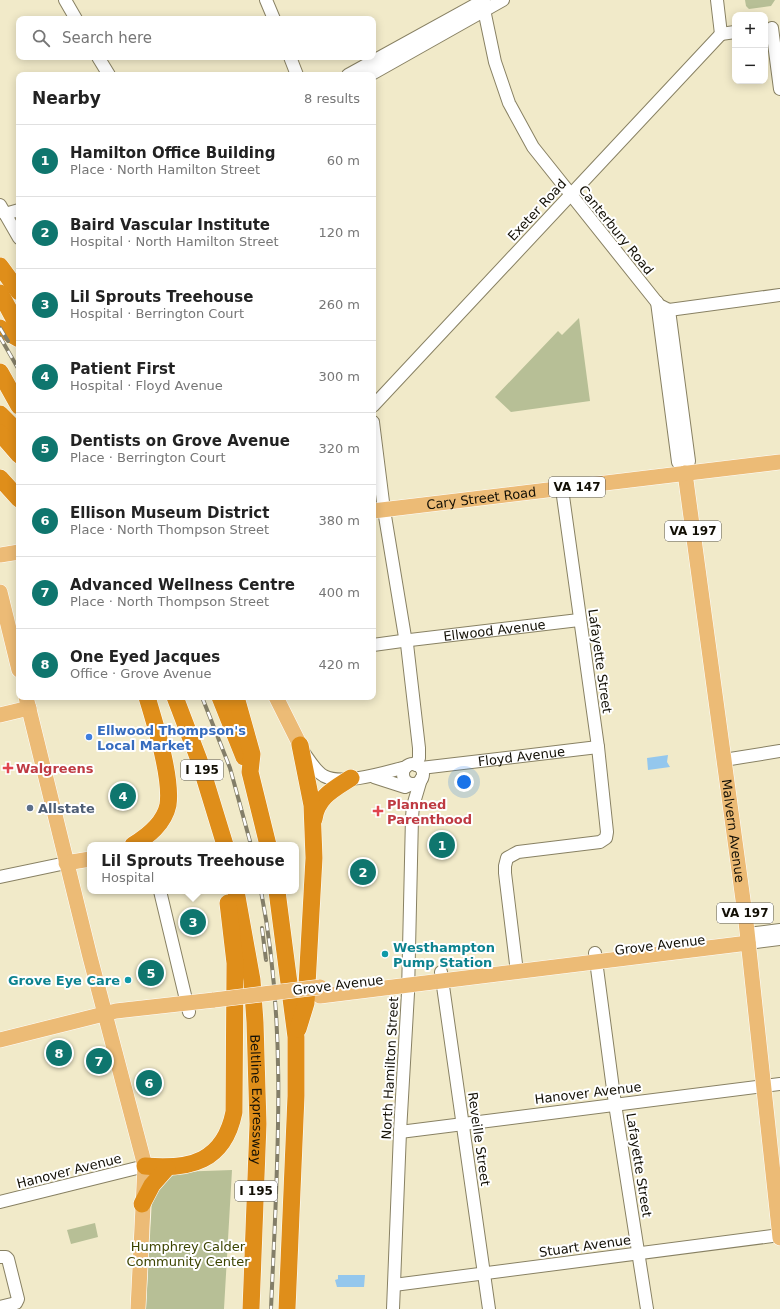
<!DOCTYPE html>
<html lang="en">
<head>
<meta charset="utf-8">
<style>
	:root { --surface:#fff; --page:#f2f2f2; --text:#222; --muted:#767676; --line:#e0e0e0; --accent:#0f766e }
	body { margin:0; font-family:"DejaVu Sans",sans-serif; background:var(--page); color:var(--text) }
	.controls { position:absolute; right:12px; top:12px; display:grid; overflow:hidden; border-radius:8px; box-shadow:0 2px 10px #0003 }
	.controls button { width:36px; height:36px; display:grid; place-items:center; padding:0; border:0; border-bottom:1px solid var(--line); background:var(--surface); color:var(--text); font:20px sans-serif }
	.you { position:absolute; left:464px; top:782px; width:14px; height:14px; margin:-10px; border:3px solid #fff; border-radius:50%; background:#1a73e8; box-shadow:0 0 0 6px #1a73e833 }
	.badge { display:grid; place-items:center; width:26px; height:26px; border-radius:50%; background:var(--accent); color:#fff; font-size:13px; font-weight:700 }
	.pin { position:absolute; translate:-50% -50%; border:2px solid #fff; box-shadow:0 1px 4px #0006 }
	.popup { position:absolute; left:87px; top:842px; width:212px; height:52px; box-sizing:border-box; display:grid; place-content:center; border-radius:8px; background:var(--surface); filter:drop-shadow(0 1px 3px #0005); font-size:13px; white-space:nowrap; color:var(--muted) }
	.popup b { font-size:15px; color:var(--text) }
	.popup::after { content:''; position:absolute; left:50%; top:100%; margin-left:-8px; border:8px solid transparent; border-top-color:var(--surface) }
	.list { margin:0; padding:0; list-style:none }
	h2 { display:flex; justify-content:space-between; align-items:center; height:52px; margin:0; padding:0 16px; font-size:17px }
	h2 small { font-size:13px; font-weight:400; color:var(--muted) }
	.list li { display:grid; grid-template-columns:26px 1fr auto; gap:12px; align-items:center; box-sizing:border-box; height:72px; padding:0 16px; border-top:1px solid var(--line) }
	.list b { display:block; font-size:15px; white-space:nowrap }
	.list p { margin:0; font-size:13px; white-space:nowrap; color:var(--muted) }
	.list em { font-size:13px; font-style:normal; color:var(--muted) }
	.icon { flex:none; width:22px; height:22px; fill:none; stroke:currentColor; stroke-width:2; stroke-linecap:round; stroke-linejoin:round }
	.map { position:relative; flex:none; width:780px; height:1309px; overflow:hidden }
	.search { position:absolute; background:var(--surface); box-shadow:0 2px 10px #0003; left:16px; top:16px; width:360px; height:44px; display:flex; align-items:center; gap:10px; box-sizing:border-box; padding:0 14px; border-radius:8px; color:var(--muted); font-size:15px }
	.panel { position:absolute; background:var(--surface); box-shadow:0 2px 10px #0003; left:16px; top:72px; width:360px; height:628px; border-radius:8px }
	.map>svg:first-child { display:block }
</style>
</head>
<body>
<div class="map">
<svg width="780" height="1309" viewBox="0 0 780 1309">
	<rect width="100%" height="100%" fill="#f1eac9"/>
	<path fill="#b7bf96" d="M745,0h30l-4,6 -22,3 -3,-3z
		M579,318l11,83 -79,11 -16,-15 63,-66 4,4z
		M232,1170l-8,139h-78l6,-110 5,-11 19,-16z
		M95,1223l3,14 -27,7 -4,-14z"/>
	<path fill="#94c7ed" d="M668,755l-1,7 3,5 -22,3 -1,-12z
		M338,1275h27l-1,12h-27l-2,-7 3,-1z"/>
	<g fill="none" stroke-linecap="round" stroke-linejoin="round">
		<defs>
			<g id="minor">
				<path d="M65,0l11,19"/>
				<path d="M266,0l8,19"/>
				<path d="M482,0l13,62 14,41 24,44 126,158 10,5"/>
				<path d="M717,0l4,34"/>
				<path d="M772,28l8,61"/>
				<path d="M721,34l14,-2"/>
				<path d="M98,57l11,18"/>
				<path d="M290,57l7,18"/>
				<path d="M348,75l136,-75"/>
				<path d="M370,75l133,-75"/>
				<path d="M0,205l19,33"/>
				<path d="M5,214l14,-4"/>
				<path d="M657,302l21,160 7,11"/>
				<path d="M669,310l20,151 -4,12"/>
				<path d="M669,310l111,-15"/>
				<path d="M373,406l348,-372"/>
				<path d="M373,422l11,88 21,127"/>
				<path id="s1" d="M410,640l169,-20"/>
				<path d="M407,644l12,104v10l-3,7"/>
				<path d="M373,645l29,-4"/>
				<path d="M304,753c6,8 11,18 20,23 19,10 62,-4 82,-9"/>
				<path d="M724,760l56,-9"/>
				<circle cx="413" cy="774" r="10"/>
				<path id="s2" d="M421,768l177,-21"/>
				<path d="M374,777l31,10 7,-3"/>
				<path d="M0,877l66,-14"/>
				<path d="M160,891l29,121"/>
				<path d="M748,934l32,-4"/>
				<path d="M748,943l32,-4"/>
				<path d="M595,953l20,151 32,205"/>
				<path d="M441,972l48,337"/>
				<path d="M517,972l-12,-99v-7l2,-8 11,-6 82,-10 6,-4 1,-6 -9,-85 -36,-258"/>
				<path d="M400,1132l380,-48"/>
				<path d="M0,1202l145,-36"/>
				<path d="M0,1257h6l2,2 10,40 -2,4 -16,4"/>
				<path d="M394,1285l386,-50"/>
				<path d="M393,1309l7,-177 8,-139 4,-176 1,-11 8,-27"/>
			</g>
			<g id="major">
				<path id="s3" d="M685,473l61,449 34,316"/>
				<path id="s4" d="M373,511l407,-49"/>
				<path d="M0,555l19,-3"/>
				<path d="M0,592l19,78"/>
				<path d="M26,697l64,260 55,209 -7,143"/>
				<path d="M276,697l24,48"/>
				<path d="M0,715l29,-7"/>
				<path d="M66,863l24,-4"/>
				<path d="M320,996l428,-53"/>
				<path d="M0,1040l116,-29 98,-11"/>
			</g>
			<g id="highway">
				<path d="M0,266l19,26"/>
				<path d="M0,293l19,35"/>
				<path d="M0,328l19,11"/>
				<path d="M0,372l19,34"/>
				<path d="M0,414l19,19"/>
				<path d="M0,433l19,22"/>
				<path d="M0,478l19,21"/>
				<path d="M175,697l24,63 26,85"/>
				<path d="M220,697l24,60"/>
				<path d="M236,697l16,57 -2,18 18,73"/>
				<path d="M314,819c3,-22 20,-30 37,-41"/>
				<path d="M133,845c15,-9 31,-21 35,-40 4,-28 -13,-81 -21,-108"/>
				<path id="s5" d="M236,891l16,89 3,42 3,102 -7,185"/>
				<path d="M277,891l19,146v59l-9,213"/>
				<path d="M298,1029l8,-26 8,-145 -2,-53 -12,-60"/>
				<path d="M145,1166c45,4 79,-4 89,-54l1,-149 -7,-60"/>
				<path d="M142,1204l10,-19 15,-17"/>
			</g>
		</defs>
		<use href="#minor" stroke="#888163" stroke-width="14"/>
		<use href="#major" stroke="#fff" stroke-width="16"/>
		<use href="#highway" stroke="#fff" stroke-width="18"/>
		<use href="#minor" stroke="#fff" stroke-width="12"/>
		<use href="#major" stroke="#ecbb76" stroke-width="15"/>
		<use href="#highway" stroke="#df8e1a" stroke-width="17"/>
		<defs>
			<path id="rail" d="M0,328l8,13
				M0,337l19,33
				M202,697l28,71 21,77
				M261,891c27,138 16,278 10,418
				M262,928l4,32"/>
		</defs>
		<use href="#rail" stroke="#837e68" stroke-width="4"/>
		<use href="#rail" stroke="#fff" stroke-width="2.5" stroke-dasharray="8" stroke-linecap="butt"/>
		<defs>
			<path id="major-bridge" d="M214,1000l106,-13"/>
		</defs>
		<use href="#major-bridge" stroke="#fff" stroke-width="16" stroke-linecap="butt"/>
		<use href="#major-bridge" stroke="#ecbb76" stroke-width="15"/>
	</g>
	<circle fill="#3f7fe0" stroke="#fff" stroke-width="1.5" cx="89" cy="737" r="4"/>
	<g fill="#e0444e" stroke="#fff" stroke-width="1.5">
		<path d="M6 762h4v4h4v4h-4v4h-4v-4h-4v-4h4z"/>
		<path d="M376 805h4v4h4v4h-4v4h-4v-4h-4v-4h4z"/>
	</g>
	<circle fill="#5c6f8a" stroke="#fff" stroke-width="1.5" cx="30" cy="808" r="4"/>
	<g fill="#0f9aa8" stroke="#fff" stroke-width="1.5">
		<circle cx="385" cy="954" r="4"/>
		<circle cx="128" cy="980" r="4"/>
	</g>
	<g text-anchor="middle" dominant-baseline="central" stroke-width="4" stroke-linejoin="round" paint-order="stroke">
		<g fill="#fff" stroke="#595750" stroke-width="1">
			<rect x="549" y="477" width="56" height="20" rx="3"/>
			<rect x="665" y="521" width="56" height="20" rx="3"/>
			<rect x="181" y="760" width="42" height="20" rx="3"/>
			<rect x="717" y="903" width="56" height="20" rx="3"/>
			<rect x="235" y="1181" width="42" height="20" rx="3"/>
		</g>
		<g font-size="12" font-weight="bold" fill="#120f05">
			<text x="577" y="487">VA 147</text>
			<text x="693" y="531">VA 197</text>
			<text x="202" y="770">I 195</text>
			<text x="745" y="913">VA 197</text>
			<text x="256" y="1191">I 195</text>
		</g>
		<g font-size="13" fill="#120f05" stroke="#fff">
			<text transform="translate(537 210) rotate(-47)">Exeter Road</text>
			<text transform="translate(616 230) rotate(51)">Canterbury Road</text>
			<text stroke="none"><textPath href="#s4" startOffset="109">Cary Street Road</textPath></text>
			<text stroke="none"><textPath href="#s1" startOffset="85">Ellwood Avenue</textPath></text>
			<text transform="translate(600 661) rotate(82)">Lafayette Street</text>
			<text stroke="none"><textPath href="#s2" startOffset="101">Floyd Avenue</textPath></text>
			<text stroke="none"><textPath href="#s3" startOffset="361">Malvern Avenue</textPath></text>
			<text transform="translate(660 945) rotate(-7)">Grove Avenue</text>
			<text transform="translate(338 985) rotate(-7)">Grove Avenue</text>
			<text transform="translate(390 1068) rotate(-87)">North Hamilton Street</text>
			<text transform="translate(588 1093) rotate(-7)">Hanover Avenue</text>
			<text stroke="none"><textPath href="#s5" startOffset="210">Beltline Expressway</textPath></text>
			<text transform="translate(479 1139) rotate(82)">Reveille Street</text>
			<text transform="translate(639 1165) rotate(81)">Lafayette Street</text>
			<text transform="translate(69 1171) rotate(-14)">Hanover Avenue</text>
			<text transform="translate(585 1246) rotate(-8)">Stuart Avenue</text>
		</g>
		<g font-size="13" font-weight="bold" fill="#366cbe" stroke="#fff" text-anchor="start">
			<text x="97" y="730">Ellwood Thompson's<tspan x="97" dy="15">Local Market</tspan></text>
		</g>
		<g font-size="13" font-weight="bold" fill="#be3a42" stroke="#fff" text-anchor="start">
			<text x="16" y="768">Walgreens</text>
			<text x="387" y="804">Planned<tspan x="387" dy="15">Parenthood</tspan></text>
		</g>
		<g font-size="13" font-weight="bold" fill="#4e5e75" stroke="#fff" text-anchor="start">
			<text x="38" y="808">Allstate</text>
		</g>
		<g font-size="13" font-weight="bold" fill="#0d838f" stroke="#fff" text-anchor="start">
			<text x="393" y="947">Westhampton<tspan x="393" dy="15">Pump Station</tspan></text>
			<text x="120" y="980" text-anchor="end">Grove Eye Care</text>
		</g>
		<g font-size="13" fill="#3c4400" stroke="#fff">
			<text x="188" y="1246">Humphrey Calder<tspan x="188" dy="15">Community Center</tspan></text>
		</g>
	</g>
</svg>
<div class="controls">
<button>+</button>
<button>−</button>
</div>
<div class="you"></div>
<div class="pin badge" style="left:442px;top:845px">1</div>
<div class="pin badge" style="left:363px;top:872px">2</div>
<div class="pin badge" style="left:193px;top:922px">3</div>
<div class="popup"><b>Lil Sprouts Treehouse</b>Hospital</div>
<div class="pin badge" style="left:123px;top:796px">4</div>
<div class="pin badge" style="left:151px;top:973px">5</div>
<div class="pin badge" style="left:149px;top:1083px">6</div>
<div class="pin badge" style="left:99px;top:1061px">7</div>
<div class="pin badge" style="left:59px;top:1053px">8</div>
<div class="search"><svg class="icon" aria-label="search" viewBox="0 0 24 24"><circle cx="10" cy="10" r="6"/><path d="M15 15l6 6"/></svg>Search here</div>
<section class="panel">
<h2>Nearby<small>8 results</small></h2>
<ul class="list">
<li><span class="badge">1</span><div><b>Hamilton Office Building</b><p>Place · North Hamilton Street</p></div><em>60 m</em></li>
<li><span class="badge">2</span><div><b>Baird Vascular Institute</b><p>Hospital · North Hamilton Street</p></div><em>120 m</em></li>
<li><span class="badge">3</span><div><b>Lil Sprouts Treehouse</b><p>Hospital · Berrington Court</p></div><em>260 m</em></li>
<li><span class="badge">4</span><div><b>Patient First</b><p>Hospital · Floyd Avenue</p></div><em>300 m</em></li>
<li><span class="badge">5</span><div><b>Dentists on Grove Avenue</b><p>Place · Berrington Court</p></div><em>320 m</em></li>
<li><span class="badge">6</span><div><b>Ellison Museum District</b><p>Place · North Thompson Street</p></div><em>380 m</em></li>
<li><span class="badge">7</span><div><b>Advanced Wellness Centre</b><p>Place · North Thompson Street</p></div><em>400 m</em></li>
<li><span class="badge">8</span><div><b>One Eyed Jacques</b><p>Office · Grove Avenue</p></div><em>420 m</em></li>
</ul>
</section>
</div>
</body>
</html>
